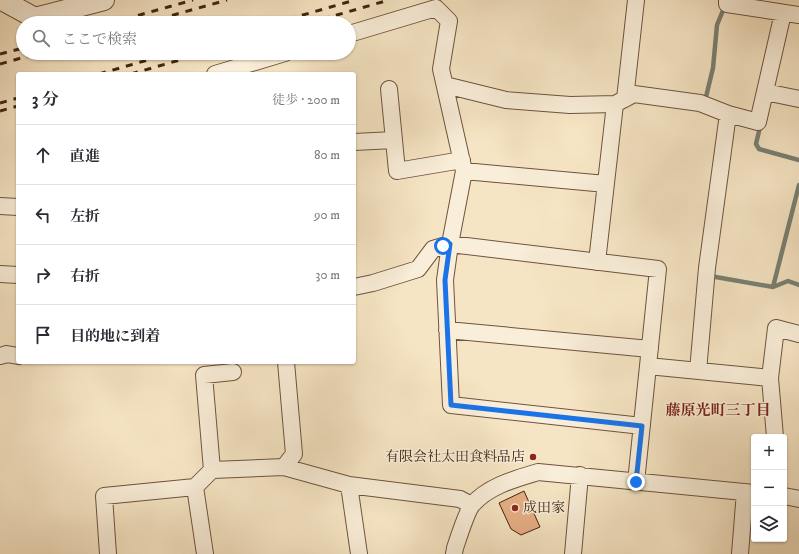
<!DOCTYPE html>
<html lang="ja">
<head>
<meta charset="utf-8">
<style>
	:root { --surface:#fff; --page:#f7f7f7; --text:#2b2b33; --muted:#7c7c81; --line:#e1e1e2 }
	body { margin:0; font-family:"IM FELL DW Pica","Noto Serif JP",serif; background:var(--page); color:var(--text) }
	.controls { position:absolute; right:12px; bottom:12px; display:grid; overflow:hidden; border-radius:4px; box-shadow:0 1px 3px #0004 }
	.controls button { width:36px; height:36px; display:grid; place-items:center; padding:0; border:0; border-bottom:1px solid var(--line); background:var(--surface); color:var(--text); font:20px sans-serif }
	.stop { position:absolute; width:12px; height:12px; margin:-9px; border:3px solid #1a73e8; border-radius:50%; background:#fff }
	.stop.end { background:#1a73e8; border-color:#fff; box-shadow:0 1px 4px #0008 }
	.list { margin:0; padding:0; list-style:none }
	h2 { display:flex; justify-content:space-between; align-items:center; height:52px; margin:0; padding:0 16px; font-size:17px }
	h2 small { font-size:13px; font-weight:400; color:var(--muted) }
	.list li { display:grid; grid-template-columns:26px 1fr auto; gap:12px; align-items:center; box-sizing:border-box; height:60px; padding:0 16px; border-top:1px solid var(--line) }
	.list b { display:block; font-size:15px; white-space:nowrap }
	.list em { font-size:13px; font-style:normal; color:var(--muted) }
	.icon { flex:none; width:22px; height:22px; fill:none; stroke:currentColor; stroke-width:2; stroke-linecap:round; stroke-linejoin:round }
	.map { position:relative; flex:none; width:799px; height:554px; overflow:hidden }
	.search { position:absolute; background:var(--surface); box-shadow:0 1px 3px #0004; left:16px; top:16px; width:340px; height:44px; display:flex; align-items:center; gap:10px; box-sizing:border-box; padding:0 14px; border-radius:22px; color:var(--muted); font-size:15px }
	.panel { position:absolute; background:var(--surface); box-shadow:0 1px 3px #0004; left:16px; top:72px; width:340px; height:292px; border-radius:4px }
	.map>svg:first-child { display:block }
</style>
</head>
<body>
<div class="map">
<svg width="799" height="554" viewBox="0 0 799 554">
	<rect width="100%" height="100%" fill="#f6e5c4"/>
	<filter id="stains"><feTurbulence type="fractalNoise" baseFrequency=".005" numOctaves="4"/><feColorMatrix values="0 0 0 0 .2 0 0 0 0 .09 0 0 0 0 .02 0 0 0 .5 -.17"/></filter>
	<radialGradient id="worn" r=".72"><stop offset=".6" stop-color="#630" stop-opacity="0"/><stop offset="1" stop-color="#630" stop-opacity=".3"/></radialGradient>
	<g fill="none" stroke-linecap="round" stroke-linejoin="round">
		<path stroke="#798074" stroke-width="4.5" d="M705,101l8,-33 4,-43 7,-17
			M758,127h2l-4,17 3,5 40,11
			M710,276l63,11 26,-102
			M773,287l15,-6 11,4"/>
	</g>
	<path fill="#e8af86" stroke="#422211" d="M524,491l16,36 -19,8 -10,-6 -12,-26z"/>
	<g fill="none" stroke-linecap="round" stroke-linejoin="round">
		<defs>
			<path id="minor" d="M727,0v4l72,11
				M349,34l87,-26 13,13 -8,48 23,102 -14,73 -5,36 6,125 191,21
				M215,74l70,-21
				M445,85l61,15 64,5 45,-1 19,-10 66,9 28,11 30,8 25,-109
				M389,89l8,82 65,-11
				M765,92l34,7
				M625,99l11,-99
				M354,142l40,-2
				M464,171l142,13
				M0,206l18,1
				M597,262l18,-158
				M0,274l18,1
				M354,287l19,-4 45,-14 15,-20 17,-5 208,25 -22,213
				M447,330l203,19
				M0,356l7,-2 11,2
				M648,366l122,12
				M698,371l9,-103 21,-154
				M775,437l-5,-59 6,-50 23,6
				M284,467l10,-13 -8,-92
				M212,470l-8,-95 29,-3
				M349,485l10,69
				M784,496l15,3
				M108,554l-4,-58 91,-9
				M205,554l-10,-67 17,-17 72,-3 65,18 111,14 11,6
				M454,554l1,-6c3,-9 12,-37 17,-43 16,-19 43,-26 66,-33l216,21
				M573,554l7,-79
				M740,554l5,-62"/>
			<path id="tertiary" d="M2,0l33,18 69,-18"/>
		</defs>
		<use href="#minor" stroke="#6f533e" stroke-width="18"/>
		<use href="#tertiary" stroke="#6f533e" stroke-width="22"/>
		<use href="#minor" stroke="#f9eed9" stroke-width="16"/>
		<use href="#tertiary" stroke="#f9eed9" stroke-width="20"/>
		<path stroke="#422211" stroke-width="3" stroke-dasharray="7 7" stroke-linecap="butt" d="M111,23l82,-23
			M145,23l82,-23
			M275,23l80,-23
			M309,23l80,-23
			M0,54l23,-6
			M0,64l39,-11
			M99,74l73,-21
			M131,74l73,-21
			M0,103l18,-5
			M0,111l18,-5"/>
	</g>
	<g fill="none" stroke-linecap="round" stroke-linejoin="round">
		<path stroke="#1a73e8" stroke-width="5" d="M443,246l7,-2 -5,36 6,125 191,21 -6,56"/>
	</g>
	<g fill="#8f2418" stroke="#f9eed9" stroke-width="1.5">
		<circle cx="533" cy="457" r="4"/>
		<circle cx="515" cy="508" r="4"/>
	</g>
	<g text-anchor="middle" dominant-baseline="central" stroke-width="3" stroke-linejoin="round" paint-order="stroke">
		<g font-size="14" fill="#422211" stroke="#f9eed9" text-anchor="end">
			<text x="525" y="457">有限会社太田食料品店</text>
			<text x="523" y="508" text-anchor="start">成田家</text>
		</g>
		<g font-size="15" font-weight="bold" fill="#7a1f14" stroke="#f9eed9">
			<text x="718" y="410">藤原光町三丁目</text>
		</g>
	</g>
	<rect width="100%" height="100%" filter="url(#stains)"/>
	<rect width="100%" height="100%" fill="url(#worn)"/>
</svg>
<div class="controls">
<button>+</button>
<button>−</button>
<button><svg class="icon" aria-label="layers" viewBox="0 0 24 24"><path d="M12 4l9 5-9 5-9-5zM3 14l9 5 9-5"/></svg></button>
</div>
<div class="stop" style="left:443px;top:246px"></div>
<div class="stop end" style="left:636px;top:482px"></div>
<div class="search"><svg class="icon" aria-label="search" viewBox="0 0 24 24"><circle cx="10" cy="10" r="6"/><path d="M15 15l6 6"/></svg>ここで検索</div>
<section class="panel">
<h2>3 分<small>徒歩 · 200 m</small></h2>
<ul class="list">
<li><svg class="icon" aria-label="ahead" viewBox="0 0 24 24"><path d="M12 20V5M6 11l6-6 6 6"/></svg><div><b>直進</b></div><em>80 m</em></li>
<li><svg class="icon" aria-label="left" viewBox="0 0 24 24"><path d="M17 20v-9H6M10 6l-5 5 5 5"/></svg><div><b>左折</b></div><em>90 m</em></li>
<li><svg class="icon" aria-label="right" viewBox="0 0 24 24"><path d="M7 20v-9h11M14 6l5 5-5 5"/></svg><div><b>右折</b></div><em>30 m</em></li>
<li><svg class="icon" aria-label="arrive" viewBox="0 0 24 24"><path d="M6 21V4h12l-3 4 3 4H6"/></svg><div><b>目的地に到着</b></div></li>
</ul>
</section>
</div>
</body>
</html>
